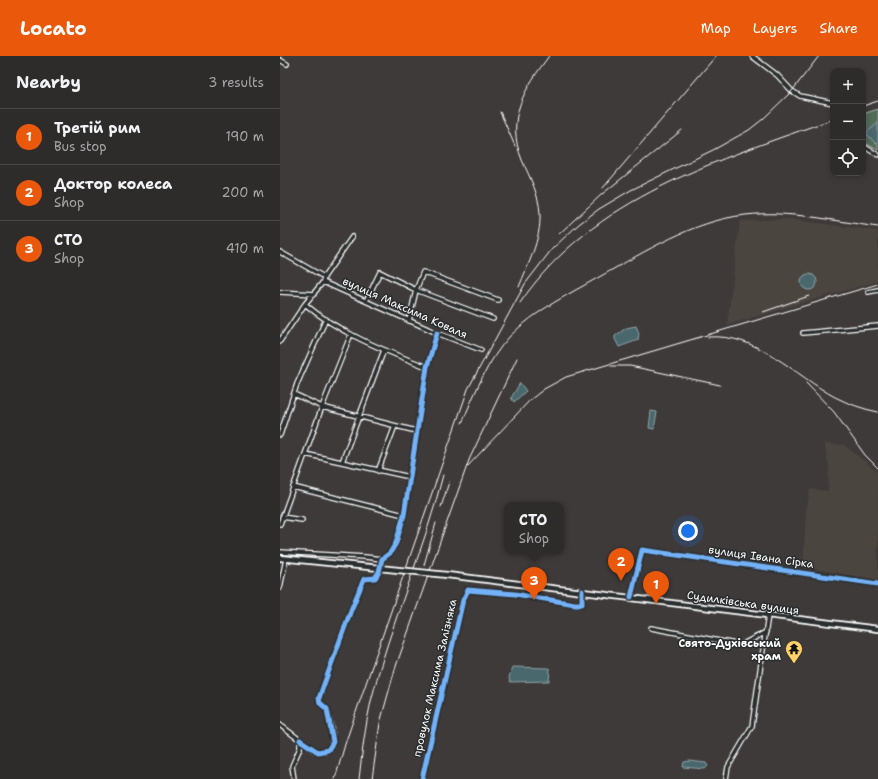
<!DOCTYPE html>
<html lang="en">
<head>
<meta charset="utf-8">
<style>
	:root { --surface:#2e2c2b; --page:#363433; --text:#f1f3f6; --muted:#a7a7a9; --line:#494847; --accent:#ea580c }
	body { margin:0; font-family:"Shantell Sans",sans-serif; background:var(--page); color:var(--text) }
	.controls { position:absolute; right:12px; top:12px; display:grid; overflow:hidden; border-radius:8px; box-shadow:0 2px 6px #0003 }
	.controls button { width:36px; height:36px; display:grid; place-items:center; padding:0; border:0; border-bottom:1px solid var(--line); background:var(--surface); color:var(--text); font:20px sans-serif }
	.you { position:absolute; left:408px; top:475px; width:14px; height:14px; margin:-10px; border:3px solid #fff; border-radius:50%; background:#1a73e8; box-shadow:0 0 0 6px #1a73e833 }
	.badge { display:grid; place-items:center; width:26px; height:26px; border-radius:50%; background:var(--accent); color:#fff; font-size:13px; font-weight:700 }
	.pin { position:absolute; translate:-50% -33px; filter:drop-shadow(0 1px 2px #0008) }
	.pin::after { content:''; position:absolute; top:21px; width:14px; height:12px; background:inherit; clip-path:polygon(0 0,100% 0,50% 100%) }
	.popup { position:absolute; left:224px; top:446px; width:60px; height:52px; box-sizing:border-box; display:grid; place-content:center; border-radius:8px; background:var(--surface); filter:drop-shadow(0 1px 3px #0005); font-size:13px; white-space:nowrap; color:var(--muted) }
	.popup b { font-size:15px; color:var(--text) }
	.popup::after { content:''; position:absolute; left:50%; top:100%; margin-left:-8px; border:8px solid transparent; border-top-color:var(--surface) }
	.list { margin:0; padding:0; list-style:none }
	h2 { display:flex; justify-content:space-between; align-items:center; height:52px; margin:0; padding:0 16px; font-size:17px }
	h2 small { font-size:13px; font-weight:400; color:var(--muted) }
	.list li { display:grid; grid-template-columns:26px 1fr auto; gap:12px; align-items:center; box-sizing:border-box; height:56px; padding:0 16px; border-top:1px solid var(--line) }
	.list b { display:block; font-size:15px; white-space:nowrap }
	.list p { margin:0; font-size:13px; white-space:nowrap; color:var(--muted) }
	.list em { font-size:13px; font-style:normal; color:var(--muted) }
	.icon { flex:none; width:22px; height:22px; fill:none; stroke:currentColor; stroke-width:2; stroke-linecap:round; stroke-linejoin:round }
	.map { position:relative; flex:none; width:598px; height:723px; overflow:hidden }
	header { display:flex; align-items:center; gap:24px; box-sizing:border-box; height:56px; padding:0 20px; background:var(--accent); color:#fff }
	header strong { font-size:19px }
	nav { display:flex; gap:22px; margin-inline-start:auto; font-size:14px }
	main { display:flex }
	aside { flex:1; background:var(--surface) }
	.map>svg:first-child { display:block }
</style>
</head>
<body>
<header>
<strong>Locato</strong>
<nav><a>Map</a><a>Layers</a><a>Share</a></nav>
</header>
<main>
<aside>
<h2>Nearby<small>3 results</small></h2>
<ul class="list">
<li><span class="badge">1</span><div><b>Третій рим</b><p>Bus stop</p></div><em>190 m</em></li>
<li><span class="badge">2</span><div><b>Доктор колеса</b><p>Shop</p></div><em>200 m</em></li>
<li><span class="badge">3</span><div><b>СТО</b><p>Shop</p></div><em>410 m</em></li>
</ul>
</aside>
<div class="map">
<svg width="598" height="723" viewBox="0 0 598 723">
	<rect width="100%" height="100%" fill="#3e3a39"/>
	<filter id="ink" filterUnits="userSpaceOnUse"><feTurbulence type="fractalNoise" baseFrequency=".025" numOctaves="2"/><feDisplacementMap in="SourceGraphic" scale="8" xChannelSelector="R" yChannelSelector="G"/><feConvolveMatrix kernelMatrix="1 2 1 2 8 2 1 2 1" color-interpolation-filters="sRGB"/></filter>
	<g filter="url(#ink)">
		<path fill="#4c4441" d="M507,163l91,12v50l-151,44 13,-104z
			M544,388l20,1 34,27v108l-75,-13 3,-55 4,-23 18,2 1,-25z"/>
		<path fill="#526b59" stroke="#a8b5ac" d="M598,53v41l-15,-8v-28z"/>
		<path fill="#4a686d" stroke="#92a4a7" d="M598,67v20l-2,1 -10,-11z
			M521 226a8 8 0 1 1 16 0a8 8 0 1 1-16 0Z
			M356,270l3,7 -1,7 -19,7 -4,-8v-3l11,-8z
			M240,327l6,8 -12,11 -3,-4z
			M371,355l6,1 -3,17 -5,-1z
			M232,611l36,1 2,1 -1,12 -39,1 -1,-4z
			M410,705l16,2 2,3 -3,3 -22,-2 1,-5z"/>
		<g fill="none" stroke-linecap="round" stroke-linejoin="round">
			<defs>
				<path id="minor" d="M472,0l25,19 15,16 8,5 33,7
					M0,4l7,4
					M583,90l15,9
					M0,196l44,25
					M43,226l114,51 44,17
					M0,236l34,2
					M588,236l10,-2
					M86,245l14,-29 36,18 77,29
					M25,248c33,29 81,47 122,63
					M129,265l7,-31 7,-18 75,28
					M523,277l75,-7
					M0,285l25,-37 18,-22 1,-5 28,-40
					M14,338l28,13 94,24
					M0,379l17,-51 29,-65
					M25,398l105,23
					M62,406l42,-112
					M98,415l17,-45
					M13,431l111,28
					M2,461l20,3
					M0,468l42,-117 29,-73
					M0,496l85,5 17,2
					M102,503l8,-6 6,-10 8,-28 23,-148 10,-34
					M0,532l6,-29
					M351,541l11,-47 236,34
					M371,572l90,17 25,-13
					M0,669l20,15v8l-8,18 2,13
					M20,684l15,11 10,1c14,-11 5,-29 2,-43l-7,-6 -1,-5 32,-88 13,-31 11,-1 4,-6 3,-13
					M142,723l41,-179 5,-10 47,4 60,10h7v-13
					M446,723l2,-12 24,-41 16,-111"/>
				<path id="major" d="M0,502l89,9
					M167,519l431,54"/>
			</defs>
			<use href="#minor" stroke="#fff" stroke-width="6"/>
			<use href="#major" stroke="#fff" stroke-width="8"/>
			<use href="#minor" stroke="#2a2d2e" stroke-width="3.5"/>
			<use href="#major" stroke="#2a2d2e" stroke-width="4.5"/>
			<path stroke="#fff" stroke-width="1" d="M583,50l15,-5
				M220,56l15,34
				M323,132l113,-132
				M279,178l42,-39 81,-65
				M239,231c9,-23 22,-47 21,-73 -1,-20 -10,-36 -18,-54 -17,-42 3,-72 27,-104
				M240,247c72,-106 199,-143 313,-184
				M483,256l46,-16
				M428,281c50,-4 86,38 127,60 14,7 28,12 43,15
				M331,310h19l90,19
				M526,327l28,29 31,43 13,13
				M182,367c13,-30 25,-62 48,-87 26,-26 59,-42 91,-60 45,-25 92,-55 144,-61 44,-5 89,6 133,12
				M187,411l63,-67 14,-11 22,-12 312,-93
				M161,451l8,-25
				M144,509l12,-42
				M55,723l11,-38 122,-352 57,-105 27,-35 27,-25 20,-15 32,-19 84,-41 34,-19 14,-11 29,-28 27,-35
				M79,723c3,-26 6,-52 12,-78 19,-77 53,-149 72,-226
				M92,723l8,-56 15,-54 74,-209 48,-102"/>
			<defs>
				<path id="major-bridge" d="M89,511l78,8"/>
			</defs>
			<use href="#major-bridge" stroke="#fff" stroke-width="8" stroke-linecap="butt"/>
			<use href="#major-bridge" stroke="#2a2d2e" stroke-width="4.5"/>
			<defs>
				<path id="cycleway" d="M351,541l11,-47 236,34
					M20,684l18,12 10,-2 5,-8 -6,-33 -7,-6 -1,-5 32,-88 13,-31 11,-1 4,-6 3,-13 8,-6 6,-10 8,-28 23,-148 10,-34
					M142,723l41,-179 5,-10 47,4 60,10h7v-13"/>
			</defs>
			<use href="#cycleway" stroke="#2a2d2e" stroke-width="8"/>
			<use href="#cycleway" stroke="#73b2f8" stroke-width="5"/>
		</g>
	</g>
	<defs>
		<symbol id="temple-pin" viewBox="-11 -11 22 30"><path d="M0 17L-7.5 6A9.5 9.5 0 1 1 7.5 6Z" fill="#ffd166" stroke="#2a2d2e"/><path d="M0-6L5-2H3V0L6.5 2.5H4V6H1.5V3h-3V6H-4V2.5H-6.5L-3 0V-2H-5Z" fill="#111"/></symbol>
	</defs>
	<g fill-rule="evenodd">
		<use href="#temple-pin" x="504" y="583" width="20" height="27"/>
	</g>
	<g text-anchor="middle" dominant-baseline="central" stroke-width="3" stroke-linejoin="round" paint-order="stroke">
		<g font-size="11" fill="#fff" stroke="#2a2d2e">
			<text transform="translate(125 252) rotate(24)">вулиця Максима Коваля</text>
			<text transform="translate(481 501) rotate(8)">вулиця Івана Сірка</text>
			<text transform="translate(463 547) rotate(8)">Судилківська вулиця</text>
			<text transform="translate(155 622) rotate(-77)">провулок Максима Залізняка</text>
		</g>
		<g font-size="11" font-weight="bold" fill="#fff" stroke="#2a2d2e" text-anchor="end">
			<text x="501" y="587">Свято-Духівський<tspan x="501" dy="13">храм</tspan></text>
		</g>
	</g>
</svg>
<div class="controls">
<button>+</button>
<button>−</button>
<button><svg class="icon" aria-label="locate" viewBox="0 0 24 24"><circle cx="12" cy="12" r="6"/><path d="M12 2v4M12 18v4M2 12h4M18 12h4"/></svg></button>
</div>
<div class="you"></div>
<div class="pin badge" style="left:376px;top:548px">1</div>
<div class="pin badge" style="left:341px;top:525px">2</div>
<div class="pin badge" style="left:254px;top:544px">3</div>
<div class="popup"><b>СТО</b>Shop</div>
</div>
</main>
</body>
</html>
